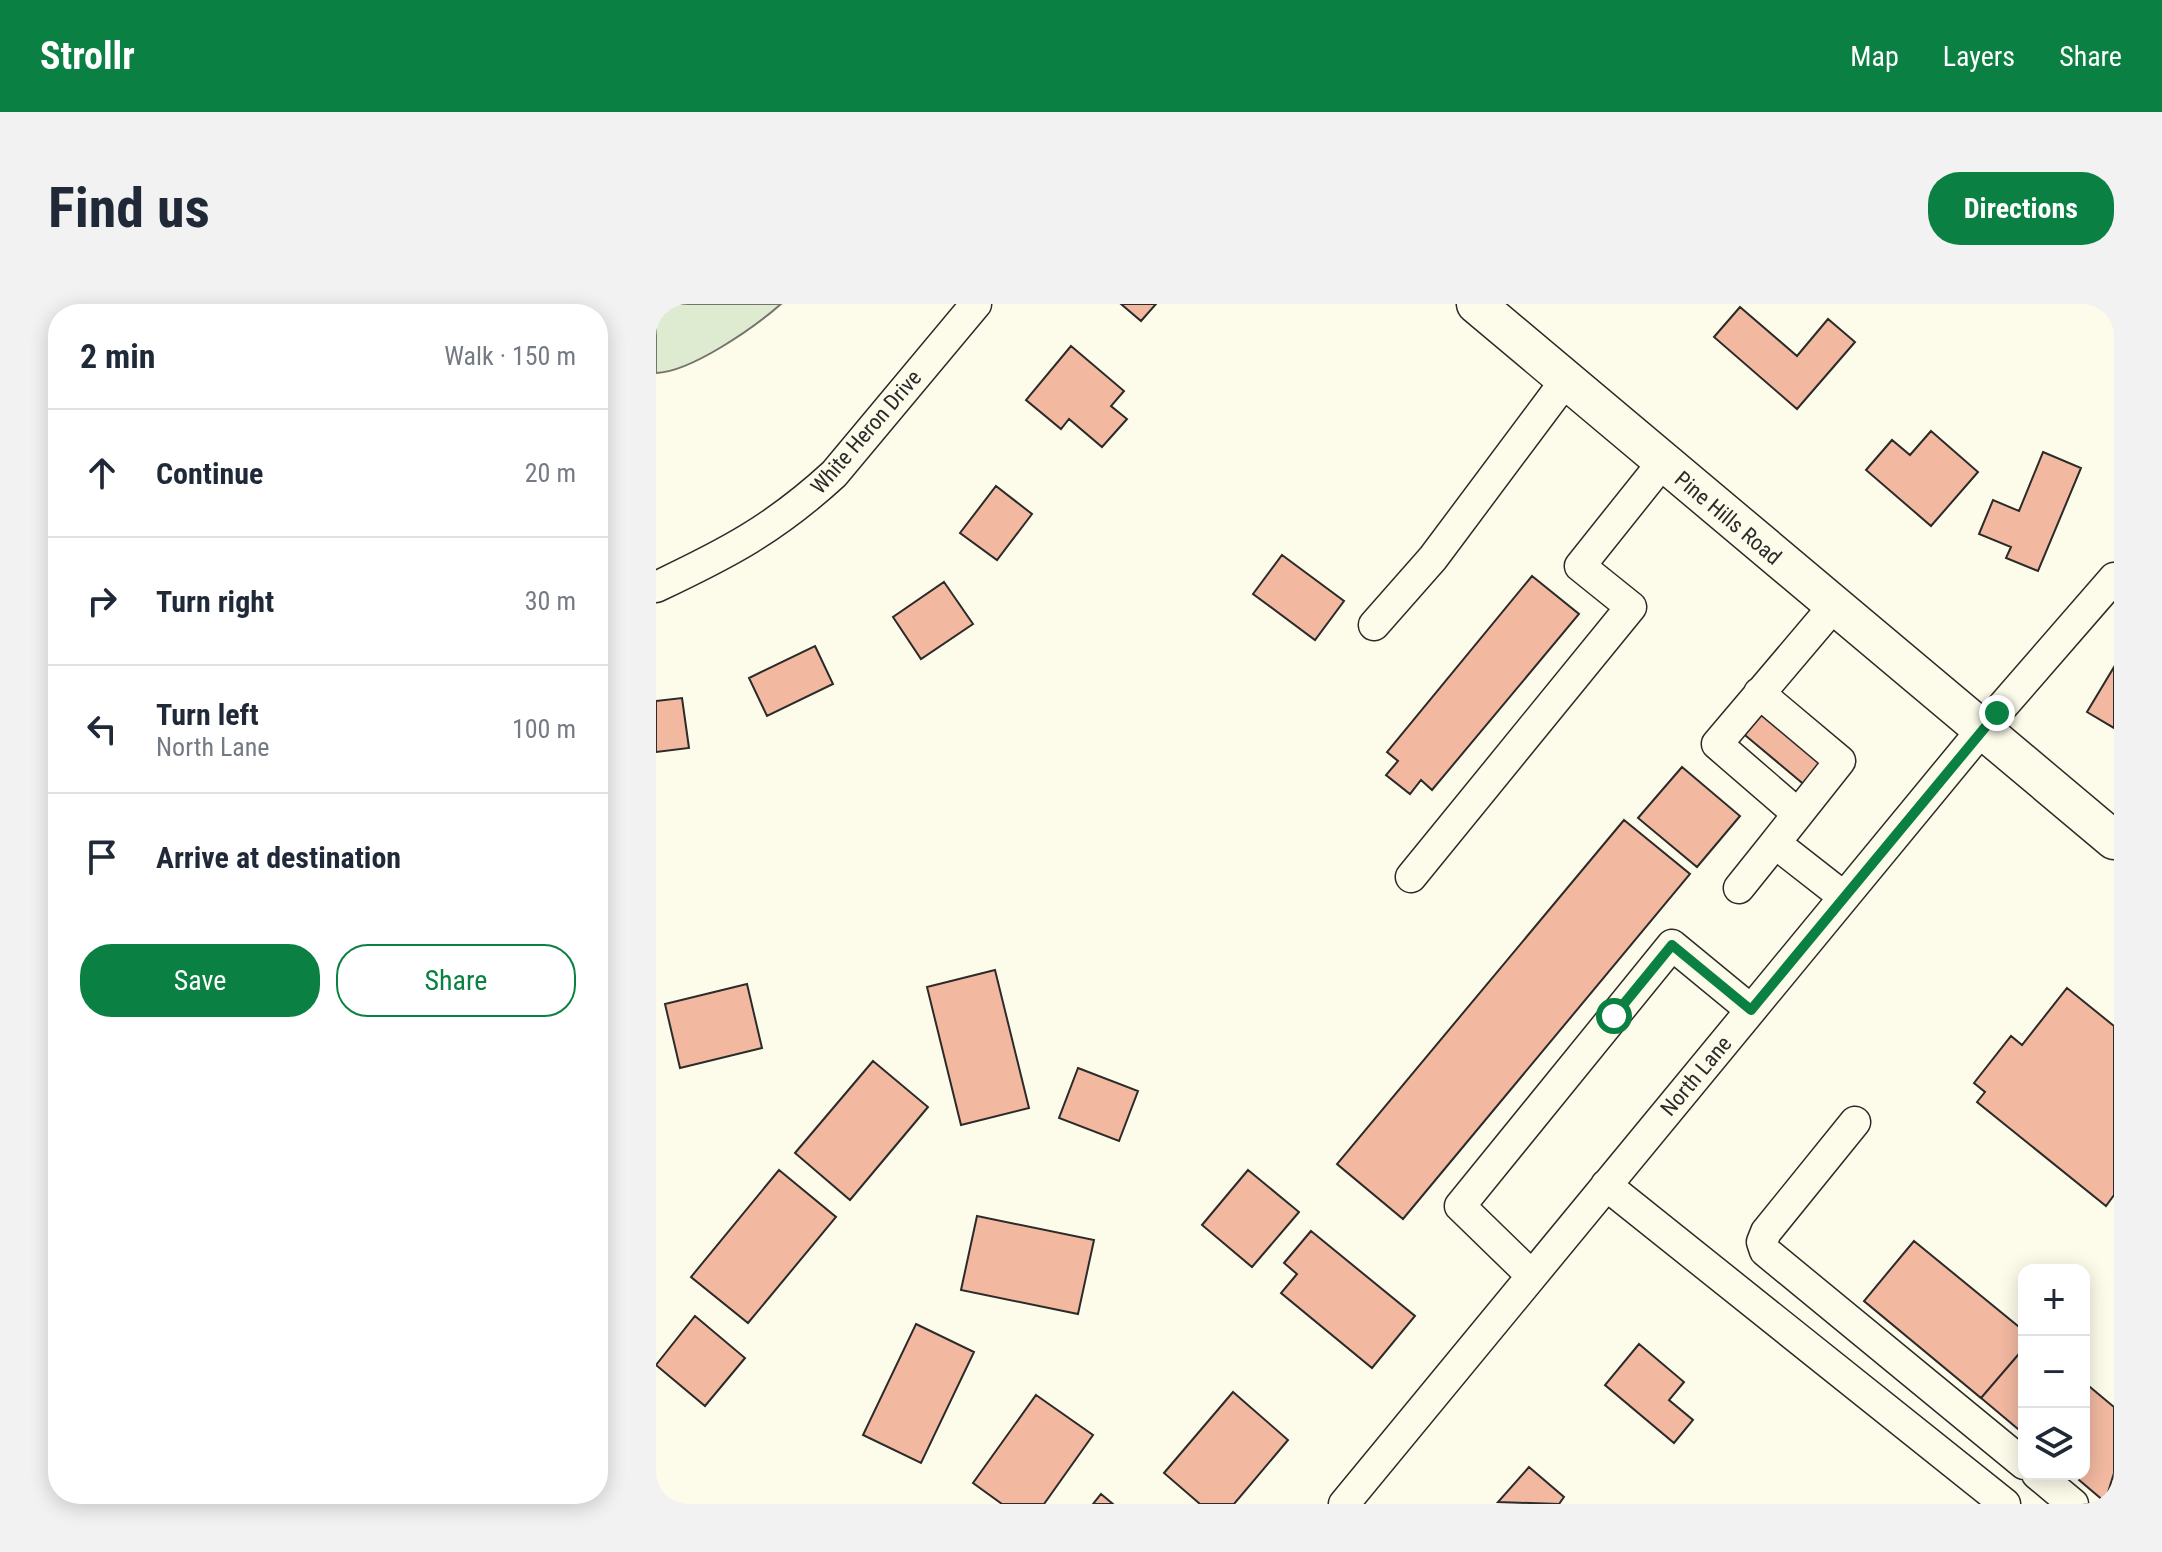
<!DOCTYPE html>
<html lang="en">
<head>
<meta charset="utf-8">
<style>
	:root { --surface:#fff; --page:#f2f2f3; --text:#1f2937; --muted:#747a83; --line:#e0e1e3; --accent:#0b8043 }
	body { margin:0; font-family:"Roboto Condensed",sans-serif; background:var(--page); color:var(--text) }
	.controls { position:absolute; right:24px; bottom:24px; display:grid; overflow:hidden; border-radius:16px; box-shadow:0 4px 20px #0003 }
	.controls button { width:72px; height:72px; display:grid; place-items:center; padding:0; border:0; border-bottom:2px solid var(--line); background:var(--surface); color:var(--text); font:40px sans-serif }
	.stop { position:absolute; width:24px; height:24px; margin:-18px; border:6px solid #0b8043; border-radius:50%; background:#fff }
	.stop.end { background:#0b8043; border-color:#fff; box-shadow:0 2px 8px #0008 }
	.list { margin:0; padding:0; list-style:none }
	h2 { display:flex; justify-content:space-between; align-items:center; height:104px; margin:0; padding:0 32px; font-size:34px }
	h2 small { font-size:26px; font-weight:400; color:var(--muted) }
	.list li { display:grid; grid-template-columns:52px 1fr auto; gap:24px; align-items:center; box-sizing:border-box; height:128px; padding:0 32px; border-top:2px solid var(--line) }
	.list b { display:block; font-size:30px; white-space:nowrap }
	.list p { margin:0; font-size:26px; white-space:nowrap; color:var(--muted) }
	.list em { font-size:26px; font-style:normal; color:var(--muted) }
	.actions { display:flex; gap:16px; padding:24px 32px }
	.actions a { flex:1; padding:18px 0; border:2px solid var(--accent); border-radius:32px; text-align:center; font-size:28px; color:var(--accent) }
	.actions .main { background:var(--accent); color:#fff }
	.icon { flex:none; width:44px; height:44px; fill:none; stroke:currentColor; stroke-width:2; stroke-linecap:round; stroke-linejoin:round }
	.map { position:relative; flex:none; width:1458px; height:1200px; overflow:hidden; border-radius:32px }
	header { display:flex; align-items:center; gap:48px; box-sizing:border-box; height:112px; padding:0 40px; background:var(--accent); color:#fff }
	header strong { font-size:38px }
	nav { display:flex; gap:44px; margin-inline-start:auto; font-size:28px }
	.intro { display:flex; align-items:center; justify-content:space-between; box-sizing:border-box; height:192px; padding:0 48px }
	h1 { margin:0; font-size:56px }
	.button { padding:20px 36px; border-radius:32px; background:var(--accent); color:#fff; font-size:28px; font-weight:700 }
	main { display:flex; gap:48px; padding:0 48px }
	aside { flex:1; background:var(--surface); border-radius:32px; box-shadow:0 4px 20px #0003 }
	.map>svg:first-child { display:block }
</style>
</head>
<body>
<header>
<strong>Strollr</strong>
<nav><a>Map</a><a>Layers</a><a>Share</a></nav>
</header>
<div class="intro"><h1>Find us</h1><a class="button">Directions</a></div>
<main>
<aside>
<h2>2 min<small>Walk · 150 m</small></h2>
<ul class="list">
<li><svg class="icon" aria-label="ahead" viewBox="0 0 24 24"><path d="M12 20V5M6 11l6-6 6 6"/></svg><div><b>Continue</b></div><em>20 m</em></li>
<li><svg class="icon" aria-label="right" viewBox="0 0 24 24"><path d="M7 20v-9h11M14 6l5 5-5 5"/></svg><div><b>Turn right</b></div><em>30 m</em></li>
<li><svg class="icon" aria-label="left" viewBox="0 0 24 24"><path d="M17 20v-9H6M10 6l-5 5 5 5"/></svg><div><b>Turn left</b><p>North Lane</p></div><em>100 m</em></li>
<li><svg class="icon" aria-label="arrive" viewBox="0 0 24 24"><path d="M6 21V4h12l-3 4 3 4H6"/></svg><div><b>Arrive at destination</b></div></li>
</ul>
<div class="actions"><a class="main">Save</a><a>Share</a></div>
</aside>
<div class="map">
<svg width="1458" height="1200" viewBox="0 0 1458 1200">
	<rect width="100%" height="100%" fill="#fdfbea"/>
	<path fill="#deebd1" stroke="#74746e" stroke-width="2" d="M0,0h125c-26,23 -90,68 -125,69z"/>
	<path fill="#f2b8a0" stroke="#2b2b2b" stroke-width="2" d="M465,0h35l-15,17z
		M1084,3l57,49 31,-37 27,23 -58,67 -83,-72z
		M415,42l53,45 -13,15 16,13 -25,28 -33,-28 -8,10 -35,-29z
		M1275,127l47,41 -47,54 -65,-56 26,-30 18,15z
		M1387,148l38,16 -43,103 -32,-13 5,-11 -32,-13 14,-34 26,11z
		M340,182l36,28 -35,46 -37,-27z
		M626,251l62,46 -29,39 -62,-46z
		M876,272l47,38 -147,176 -11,-10 -11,14 -24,-19 12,-14 -11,-9z
		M288,278l29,42 -52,35 -28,-42z
		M159,342l18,38 -66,32 -18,-38z
		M1458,363v61l-27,-16z
		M26,394l7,50 -33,4v-51z
		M1105,403l72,61 -20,24 -73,-61z
		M1026,463l58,49 -43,51 -59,-49z
		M968,516l66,54 -287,345 -66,-55z
		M339,666l34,138 -68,17 -34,-138z
		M91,680l15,64 -82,20 -15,-64z
		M1411,684l47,38v169l-8,11 -129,-104 8,-10 -11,-9 37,-47 11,9z
		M217,757l55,46 -78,93 -55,-47z
		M422,764l60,23 -19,50 -60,-23z
		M123,866l57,47 -88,106 -57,-46z
		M592,866l51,42 -47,55 -50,-42z
		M321,912l117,24 -16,74 -117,-24z
		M655,927l104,85 -43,52 -91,-75 16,-19 -13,-11z
		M1258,937l110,90v17l-43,50 -117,-97z
		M39,1012l50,42 -40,48 -49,-41z
		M260,1020l58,28 -53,111 -58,-28z
		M983,1040l45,38 -15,18 24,20 -19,23 -69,-58z
		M1368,1044v86l-43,-36z
		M1428,1078l30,25v66l-9,29 -33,-28h12z
		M577,1088l55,48 -54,64h-34l-36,-31z
		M380,1091l57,40 -49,69h-42l-29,-21z
		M873,1163l35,30 -5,7 -61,-2z
		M1458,1169v28l-9,1z
		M445,1190l12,10h-20z"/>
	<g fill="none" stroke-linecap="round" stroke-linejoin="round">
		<defs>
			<path id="minor" d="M0,283c72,-34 118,-58 178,-113l142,-170
				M718,321l59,-67 133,-178
				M1103,389l81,68 -42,53
				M1119,539l23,-29 -81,-70 116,-137
				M755,573l220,-270 -51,-41 83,-104
				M1083,584l36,-45 69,54
				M1199,818l-89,110 -4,10 3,9 259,213
				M950,881l399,319
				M876,972l-72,-70 212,-261 79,65
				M1381,1170l36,30
				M688,1200l637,-773 133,-153"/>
			<path id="major" d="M820,0l638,536"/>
		</defs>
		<use href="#minor" stroke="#2b2b2b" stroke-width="33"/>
		<use href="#major" stroke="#2b2b2b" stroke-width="41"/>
		<use href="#minor" stroke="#fdfbea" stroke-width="30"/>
		<use href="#major" stroke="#fdfbea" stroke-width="38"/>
	</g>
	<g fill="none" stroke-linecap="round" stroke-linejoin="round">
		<path stroke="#0b8043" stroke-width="10" d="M958,712l58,-71 79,65 246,-297"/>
	</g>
	<g text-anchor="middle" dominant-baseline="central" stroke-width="6" stroke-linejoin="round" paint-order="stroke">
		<g font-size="22" fill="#2b2b2b" stroke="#fdfbea">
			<text transform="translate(210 128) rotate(-49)">White Heron Drive</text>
			<text transform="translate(1072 214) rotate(40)">Pine Hills Road</text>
			<text transform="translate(1040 772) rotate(-50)">North Lane</text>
		</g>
	</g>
</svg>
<div class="controls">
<button>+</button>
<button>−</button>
<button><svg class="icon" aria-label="layers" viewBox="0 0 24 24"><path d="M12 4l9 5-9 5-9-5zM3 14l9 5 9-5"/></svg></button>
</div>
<div class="stop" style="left:958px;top:712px"></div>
<div class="stop end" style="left:1341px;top:409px"></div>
</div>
</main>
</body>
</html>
